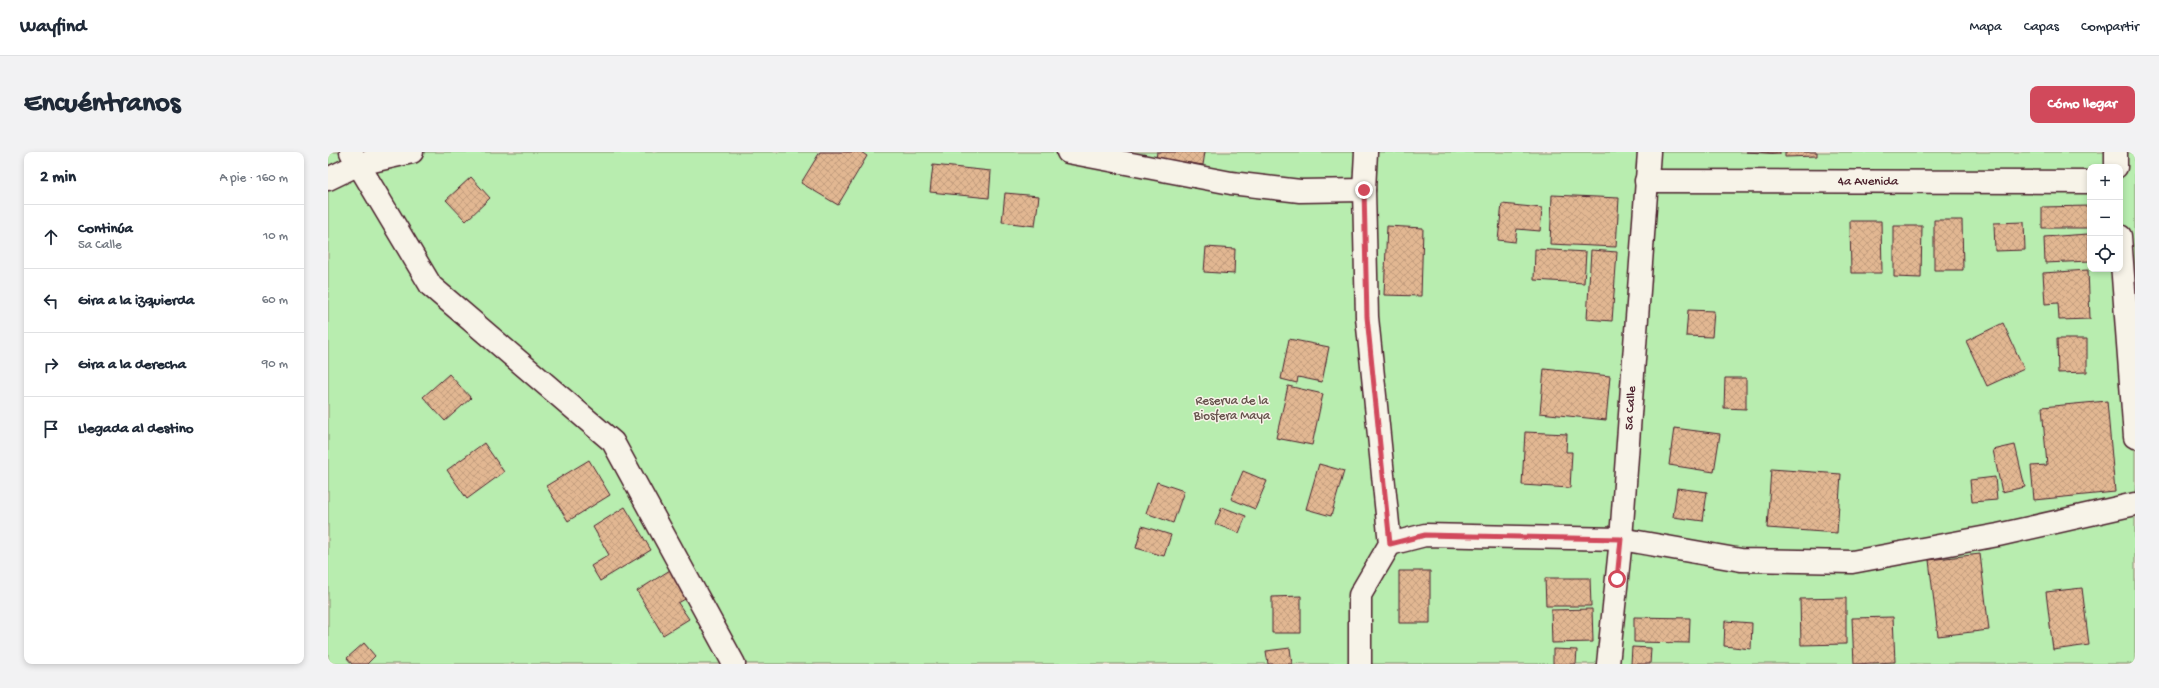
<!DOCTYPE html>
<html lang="es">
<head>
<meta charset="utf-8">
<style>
	:root { --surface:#fff; --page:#f2f2f3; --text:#1f2937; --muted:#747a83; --line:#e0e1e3; --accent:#d1495b }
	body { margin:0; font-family:"Gochi Hand",sans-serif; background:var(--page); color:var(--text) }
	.controls { position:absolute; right:12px; top:12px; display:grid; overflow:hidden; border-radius:8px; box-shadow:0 2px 6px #0003 }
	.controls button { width:36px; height:36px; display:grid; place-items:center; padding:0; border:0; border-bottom:1px solid var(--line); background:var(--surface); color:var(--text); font:20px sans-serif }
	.stop { position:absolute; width:12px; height:12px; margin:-9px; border:3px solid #d1495b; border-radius:50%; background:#fff }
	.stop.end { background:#d1495b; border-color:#fff; box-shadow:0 1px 4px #0008 }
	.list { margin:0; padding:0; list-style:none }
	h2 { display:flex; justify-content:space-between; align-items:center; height:52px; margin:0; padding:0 16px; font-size:17px }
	h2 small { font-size:13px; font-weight:400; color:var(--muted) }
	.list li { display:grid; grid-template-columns:26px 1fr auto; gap:12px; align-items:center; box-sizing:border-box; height:64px; padding:0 16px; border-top:1px solid var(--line) }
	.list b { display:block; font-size:15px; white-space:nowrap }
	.list p { margin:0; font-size:13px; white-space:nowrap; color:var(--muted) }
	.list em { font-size:13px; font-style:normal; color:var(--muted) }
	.icon { flex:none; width:22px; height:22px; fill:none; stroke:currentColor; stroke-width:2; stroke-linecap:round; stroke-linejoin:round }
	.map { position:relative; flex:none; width:1807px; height:512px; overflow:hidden; border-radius:8px }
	header { display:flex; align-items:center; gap:24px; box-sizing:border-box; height:56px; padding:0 20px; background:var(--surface); border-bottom:1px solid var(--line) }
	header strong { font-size:19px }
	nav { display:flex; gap:22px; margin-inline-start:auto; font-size:14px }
	.intro { display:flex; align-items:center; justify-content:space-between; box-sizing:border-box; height:96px; padding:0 24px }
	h1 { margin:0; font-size:28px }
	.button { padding:10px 18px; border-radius:8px; background:var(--accent); color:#fff; font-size:14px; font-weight:700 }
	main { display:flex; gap:24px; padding:0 24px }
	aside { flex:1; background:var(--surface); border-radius:8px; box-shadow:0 2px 6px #0003 }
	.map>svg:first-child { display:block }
</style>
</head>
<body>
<header>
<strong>Wayfind</strong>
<nav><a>Mapa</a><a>Capas</a><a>Compartir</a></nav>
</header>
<div class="intro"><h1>Encuéntranos</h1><a class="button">Cómo llegar</a></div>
<main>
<aside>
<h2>2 min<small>A pie · 160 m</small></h2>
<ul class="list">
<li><svg class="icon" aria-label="ahead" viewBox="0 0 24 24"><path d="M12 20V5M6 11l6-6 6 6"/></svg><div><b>Continúa</b><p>5a Calle</p></div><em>10 m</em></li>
<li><svg class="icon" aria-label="left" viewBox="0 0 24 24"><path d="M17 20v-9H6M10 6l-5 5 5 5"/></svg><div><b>Gira a la izquierda</b></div><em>60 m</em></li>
<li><svg class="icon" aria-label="right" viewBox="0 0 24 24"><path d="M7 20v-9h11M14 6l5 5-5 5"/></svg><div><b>Gira a la derecha</b></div><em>90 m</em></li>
<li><svg class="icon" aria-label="arrive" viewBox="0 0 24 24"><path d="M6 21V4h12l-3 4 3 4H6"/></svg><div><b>Llegada al destino</b></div></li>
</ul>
</aside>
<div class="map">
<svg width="1807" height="512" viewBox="0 0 1807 512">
	<defs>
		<pattern id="building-cross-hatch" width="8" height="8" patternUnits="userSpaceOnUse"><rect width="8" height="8" fill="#e2b792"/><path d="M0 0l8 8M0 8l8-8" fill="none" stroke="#c39d7e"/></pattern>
	</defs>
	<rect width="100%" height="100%" fill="#f3e7d7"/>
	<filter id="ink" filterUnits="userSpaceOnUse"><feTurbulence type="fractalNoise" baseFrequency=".025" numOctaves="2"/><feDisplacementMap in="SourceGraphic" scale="8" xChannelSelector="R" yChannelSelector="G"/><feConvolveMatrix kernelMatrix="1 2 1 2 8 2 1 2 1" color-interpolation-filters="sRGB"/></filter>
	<g filter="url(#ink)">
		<path fill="#b8edaf" stroke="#81866d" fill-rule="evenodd" d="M0,0h1807v512h-1807zM1762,15h30v102h-30z"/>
		<path fill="url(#building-cross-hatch)" stroke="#4a1f2b" d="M492,0h41l6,4 -29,49 -37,-22z
			M829,0h48l-2,13 -47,-7z
			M1418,0h34v2z
			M1457,0h32v4l-32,1z
			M605,13l58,6 -2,27 -59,-6z
			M143,25l19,21 -24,23 -20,-21z
			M677,41l34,3 -4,30 -33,-4z
			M1224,43l67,3 -3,49 -66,-3z
			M1174,52l40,4 -2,23 -23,-2 -2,13 -17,-2z
			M1762,54v22h-48v-21z
			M1606,68h28l1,50h-29z
			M1522,69h31l1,52h-31z
			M1696,70l1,28 -30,1 -1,-28z
			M1059,74l36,2 -2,68 -37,-1z
			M1566,74h28l-1,52 -27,-1z
			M1760,82l2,27 -45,2 -1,-26z
			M878,95l29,2 -1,25 -30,-2z
			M1207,97l51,3 -2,31 -50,-3z
			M1263,98l26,2 -5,69 -25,-2z
			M1760,118l2,49 -31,1 -1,-17 -13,1 -2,-31z
			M1360,158l26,1 -2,26 -26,-1z
			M1675,171l21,46 -37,17 -21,-45z
			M961,187l40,8 -7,35 -24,-5 -1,6 -16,-4z
			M1729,187h30v33l-29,1z
			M1216,217l66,7 -4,44 -66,-7z
			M121,222l22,24 -26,23 -22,-24z
			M1397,226h21v31l-22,-1z
			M960,234l35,8 -11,51 -36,-7z
			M1779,249l8,91 -81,8 -3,-34 16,-1 -5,-58z
			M1346,276l46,6 -6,38 -45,-7z
			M1197,280l42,2 -1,18h6l-2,36 -48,-3z
			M156,291l20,29 -37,27 -20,-29z
			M1687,293l10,42 -23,5 -9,-42z
			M261,308l21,35 -42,26 -22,-35z
			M991,312l25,7 -13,45 -25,-7z
			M1443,317l70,5 -4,59 -70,-5z
			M915,319l24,10 -12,28 -24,-10z
			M1667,325l2,23 -25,2 -2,-22z
			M829,330l27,9 -11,32 -27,-10z
			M1349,336l30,4 -4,29 -30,-4z
			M297,355l26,43 -51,31 -9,-15 18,-11 -16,-28z
			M894,355l24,9 -7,17 -24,-9z
			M814,374l29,9 -7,21 -28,-8z
			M1652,402l9,76 -51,6 -9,-76z
			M342,418l17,28 -9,5 11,16 -26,16 -26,-44z
			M1071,419h31v52h-31z
			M1217,426h45l1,28h-45z
			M1754,436l7,57 -36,5 -7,-58z
			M973,444v37h-29v-36z
			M1518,446v46l-45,1 -1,-46z
			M1264,457l1,33 -41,1 -1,-33z
			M1306,465l56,1 -1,25 -55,-1z
			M1565,465l2,45 -41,2 -2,-46z
			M1397,469l27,2 -1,26 -27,-3z
			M36,491l11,13 -8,8h-15l-5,-6z
			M1304,495l19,1 -1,16h-19z
			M962,496l2,16h-24l-2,-13z
			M1225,497l24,1 -1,14h-23z"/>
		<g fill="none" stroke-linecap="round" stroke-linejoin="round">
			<defs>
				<g id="street">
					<path d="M23,0l80,134 182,156 121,222"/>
					<path d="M740,0l163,31 69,8 64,-1"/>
					<path d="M1788,15v-15"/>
					<path d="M0,27l31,-15 53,-12"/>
					<path id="s1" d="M1318,29l444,1"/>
					<path d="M1792,84l15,201"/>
					<path d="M1062,392l35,-9 196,4 120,21 111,2 146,-27 137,-31"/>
					<path d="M1032,512v-69l30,-51 -23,-227 -3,-127 2,-38"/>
					<path id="s2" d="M1280,512l13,-125 28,-387"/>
				</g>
			</defs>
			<use href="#street" stroke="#4a1f2b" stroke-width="25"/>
			<use href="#street" stroke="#f7f3e8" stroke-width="22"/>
		</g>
	</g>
	<g fill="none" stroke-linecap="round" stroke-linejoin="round" filter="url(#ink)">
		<path stroke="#d1495b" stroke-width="5" d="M1036,38l3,127 23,227 35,-9 196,4 -4,40"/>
	</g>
	<g text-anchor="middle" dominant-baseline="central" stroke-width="3" stroke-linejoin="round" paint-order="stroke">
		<g font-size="13" fill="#4a1f2b" stroke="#f7f3e8">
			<text stroke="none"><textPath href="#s1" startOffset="222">4a Avenida</textPath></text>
			<text stroke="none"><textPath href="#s2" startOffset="257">5a Calle</textPath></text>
		</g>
		<g font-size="13" fill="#66524c" stroke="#f7f3e8">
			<text x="904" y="249">Reserva de la<tspan x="904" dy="15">Biosfera Maya</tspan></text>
		</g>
	</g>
</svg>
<div class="controls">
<button>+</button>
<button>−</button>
<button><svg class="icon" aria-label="locate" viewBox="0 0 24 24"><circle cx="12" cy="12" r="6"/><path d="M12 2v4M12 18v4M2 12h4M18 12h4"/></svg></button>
</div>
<div class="stop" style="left:1289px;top:427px"></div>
<div class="stop end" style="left:1036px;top:38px"></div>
</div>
</main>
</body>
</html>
